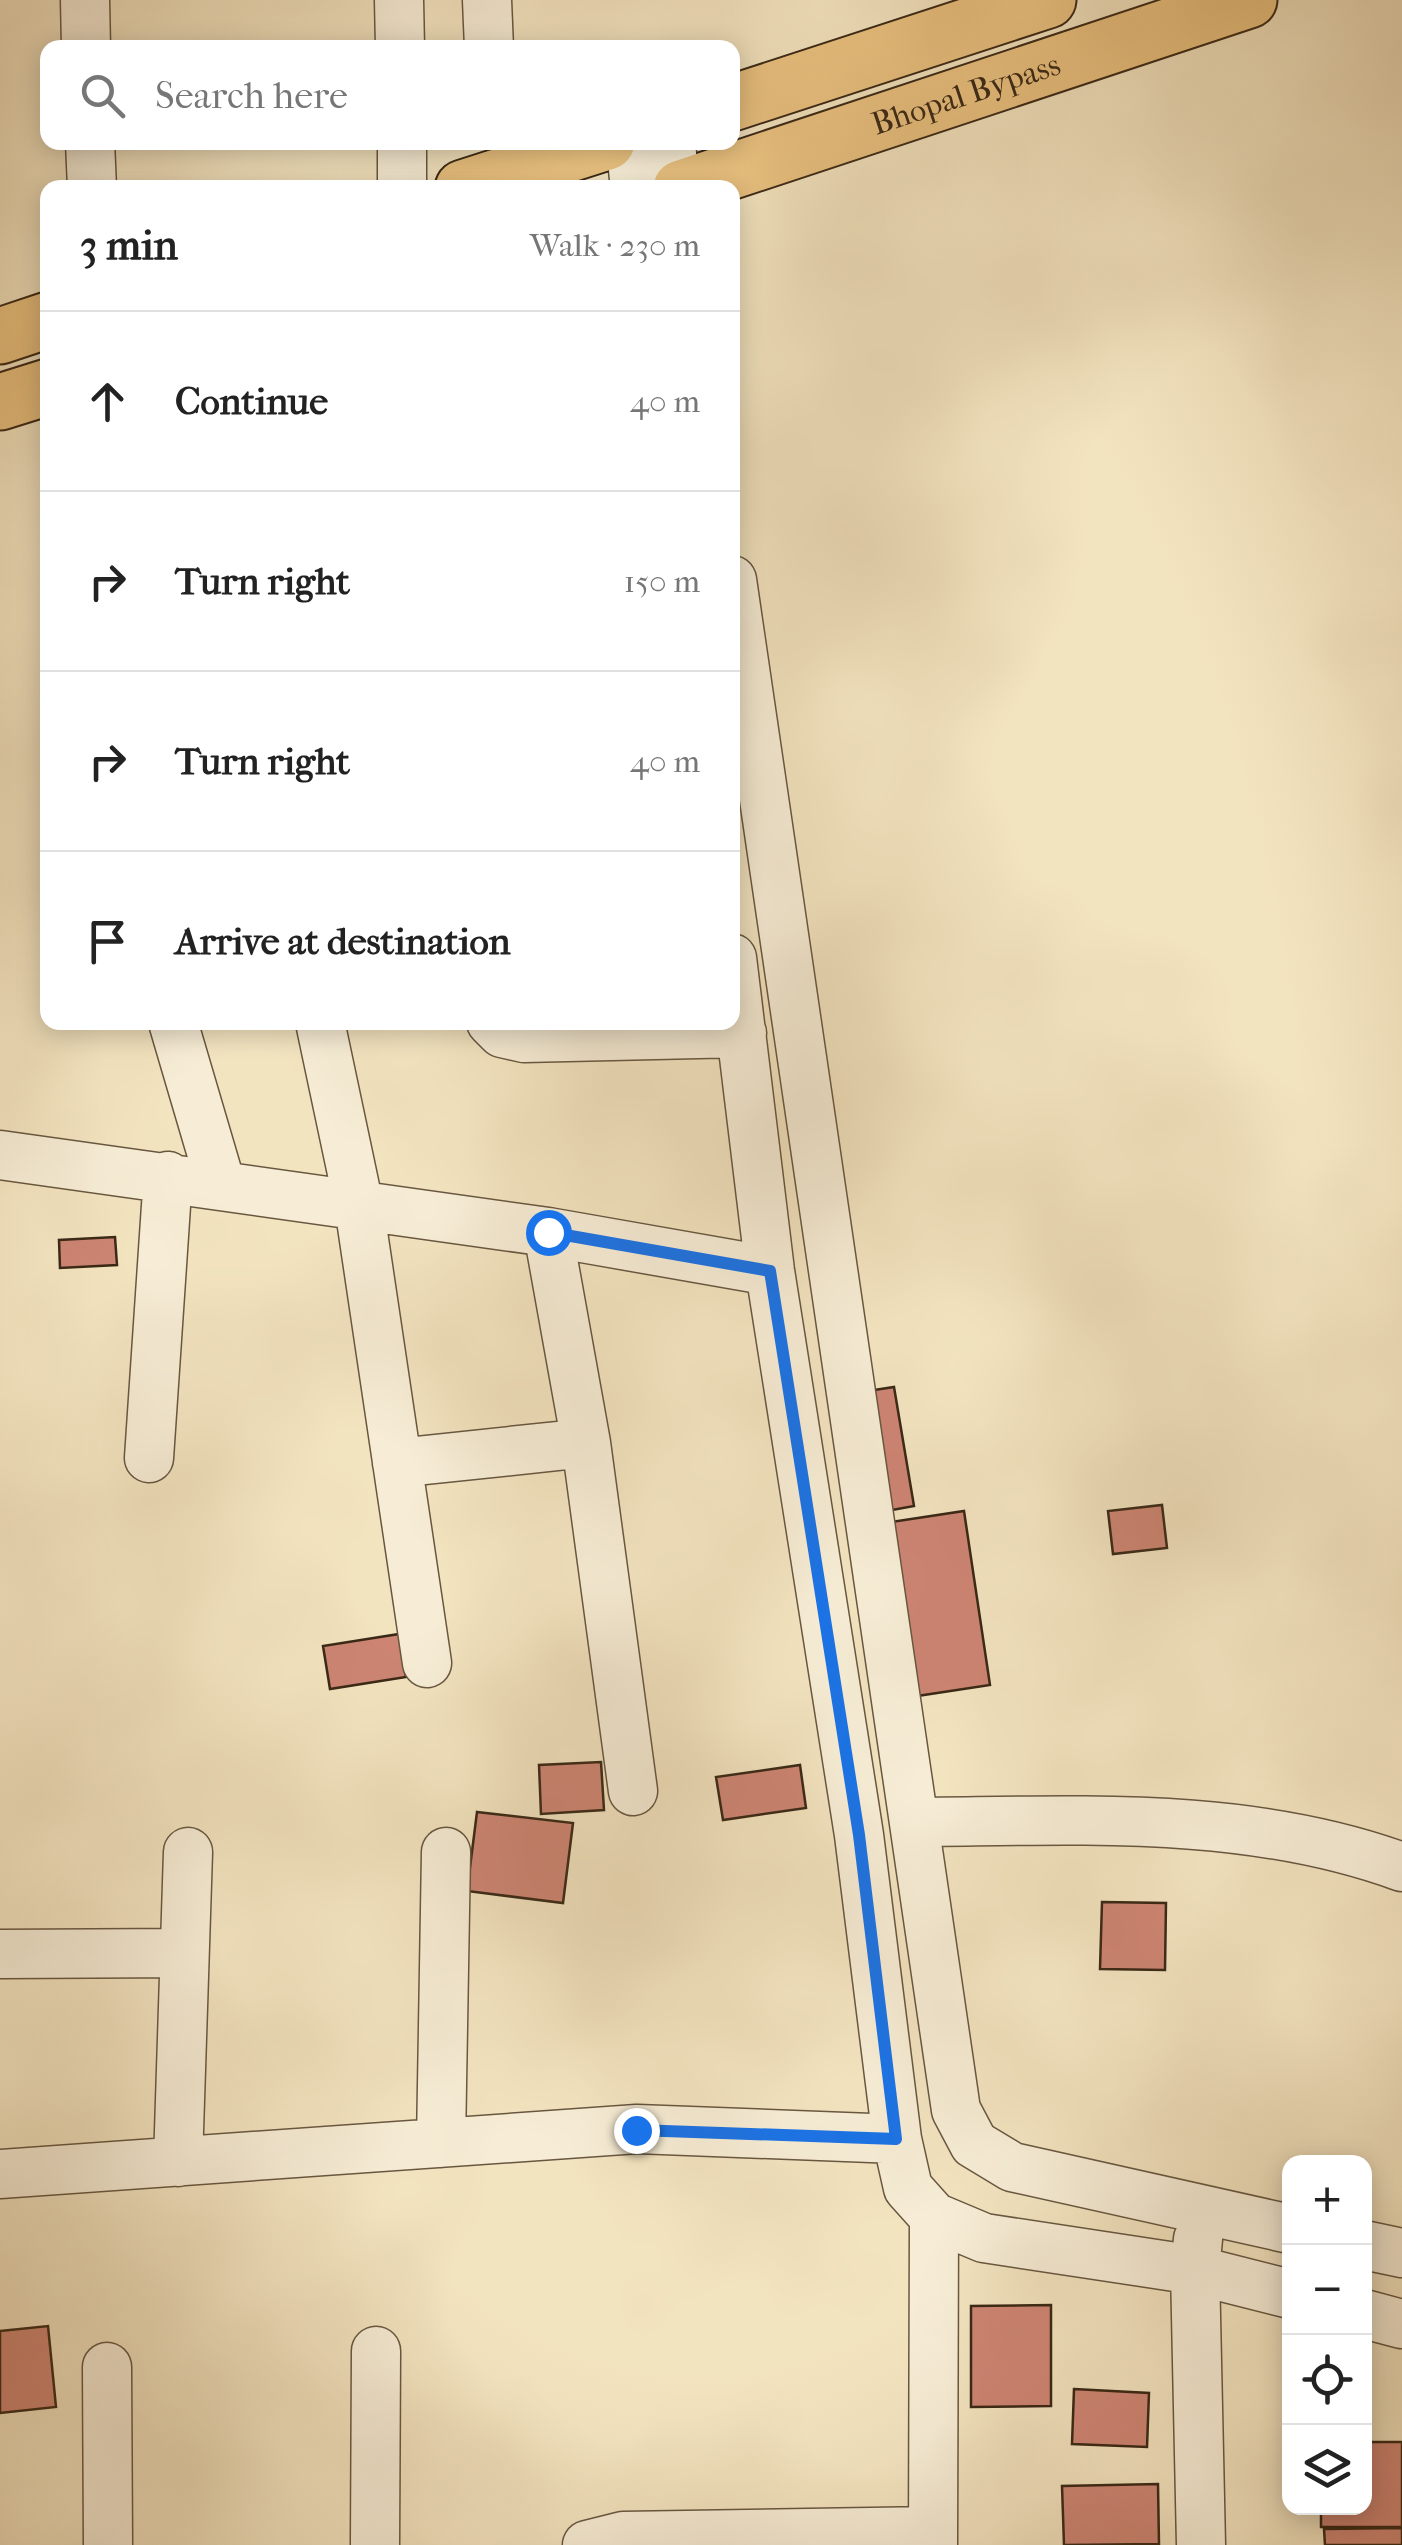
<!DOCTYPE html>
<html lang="en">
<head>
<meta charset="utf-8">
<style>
	:root { --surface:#fff; --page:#f6f6f6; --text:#222; --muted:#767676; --line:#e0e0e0 }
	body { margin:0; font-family:"IM FELL French Canon",serif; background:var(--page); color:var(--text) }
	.controls { position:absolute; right:30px; bottom:30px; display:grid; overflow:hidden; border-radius:20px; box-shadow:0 5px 25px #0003 }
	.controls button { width:90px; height:90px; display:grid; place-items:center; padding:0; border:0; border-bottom:2px solid var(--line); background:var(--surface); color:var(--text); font:50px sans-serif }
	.stop { position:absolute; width:30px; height:30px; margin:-22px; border:8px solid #1a73e8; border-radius:50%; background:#fff }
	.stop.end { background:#1a73e8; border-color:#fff; box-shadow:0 2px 10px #0008 }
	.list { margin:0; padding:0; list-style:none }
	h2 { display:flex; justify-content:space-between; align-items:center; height:130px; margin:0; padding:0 40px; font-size:42px }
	h2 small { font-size:32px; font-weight:400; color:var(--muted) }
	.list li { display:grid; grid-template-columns:65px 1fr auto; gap:30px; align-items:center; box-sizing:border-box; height:180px; padding:0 40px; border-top:2px solid var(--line) }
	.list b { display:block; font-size:38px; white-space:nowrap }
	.list em { font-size:32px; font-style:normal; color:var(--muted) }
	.icon { flex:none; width:55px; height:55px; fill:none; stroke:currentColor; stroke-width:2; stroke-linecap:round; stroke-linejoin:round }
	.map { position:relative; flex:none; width:1402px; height:2545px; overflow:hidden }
	.search { position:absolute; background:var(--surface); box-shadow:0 5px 25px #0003; left:40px; top:40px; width:700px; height:110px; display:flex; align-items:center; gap:25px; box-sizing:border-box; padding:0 35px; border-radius:20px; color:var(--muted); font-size:38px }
	.panel { position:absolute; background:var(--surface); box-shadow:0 5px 25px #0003; left:40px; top:180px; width:700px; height:850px; border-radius:20px }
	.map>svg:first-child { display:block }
</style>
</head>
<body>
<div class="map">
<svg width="1402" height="2545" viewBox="0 0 1402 2545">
	<rect width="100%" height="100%" fill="#f3e4c0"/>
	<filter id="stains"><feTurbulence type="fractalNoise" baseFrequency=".002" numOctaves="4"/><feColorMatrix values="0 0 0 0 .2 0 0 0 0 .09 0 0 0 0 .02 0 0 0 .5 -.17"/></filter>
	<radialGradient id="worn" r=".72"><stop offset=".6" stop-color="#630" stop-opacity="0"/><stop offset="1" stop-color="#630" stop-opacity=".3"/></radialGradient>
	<path fill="#ce8574" stroke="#392816" stroke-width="2.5" d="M115,1237l2,28 -57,3 -1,-28z
		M894,1387l20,119 -33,6 -20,-120z
		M1162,1505l5,43 -54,6 -5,-43z
		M964,1511l26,174 -86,13 -26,-174z
		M399,1634l7,43 -76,12 -7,-43z
		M601,1762l3,48 -63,4 -2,-49z
		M800,1765l6,43 -83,12 -7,-43z
		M477,1812l96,11 -10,80 -96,-12z
		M1102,1902l64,1 -1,67 -65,-1z
		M1051,2305v101l-80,1v-101z
		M48,2326l8,81 -56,6v-82z
		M1074,2389l75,4 -2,54 -75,-3z
		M1364,2442h38v85h-81v-19h43z
		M1158,2484l1,60 -95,1 -2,-59z
		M1402,2528v17h-77l-1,-16z"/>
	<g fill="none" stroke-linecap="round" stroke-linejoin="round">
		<defs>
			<path id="minor" d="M85,0l1,48
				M399,0l1,48
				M487,0l2,48
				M90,142l2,46
				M402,142v46
				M630,142l5,46
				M671,142l4,46
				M732,580l224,1530 18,34 38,23 278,62
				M732,958l38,313 89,564 38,304 11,49 26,29 50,21 211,32 95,24
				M173,1022l48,163
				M320,1022l39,184 68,457
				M491,1022l11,11 22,5 218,-5
				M0,1155l548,77 222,39
				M548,1232l38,211 47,348
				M149,1458l19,-282
				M397,1463l189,-20
				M914,1822c163,-1 332,-12 488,45
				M0,1954l184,-1
				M441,2143l5,-291
				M178,2162l10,-310
				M0,2174l637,-45 260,10
				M1198,2239l-3,31 6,275
				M1364,2245l38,8
				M1364,2314l38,10
				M107,2367l1,178
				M375,2545l1,-194
				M587,2545l36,-9 309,-5
				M933,2545l1,-328"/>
			<g id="major">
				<path d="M732,103l316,-103"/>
				<path d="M463,188l144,-46"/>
				<path id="s1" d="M681,188l568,-188"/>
				<path d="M0,336l48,-16"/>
				<path d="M0,402l48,-15"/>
			</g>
		</defs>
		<use href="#minor" stroke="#685740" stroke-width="51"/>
		<use href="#major" stroke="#392816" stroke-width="59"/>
		<use href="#minor" stroke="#f7edd6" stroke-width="48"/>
		<use href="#major" stroke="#eac280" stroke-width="55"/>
	</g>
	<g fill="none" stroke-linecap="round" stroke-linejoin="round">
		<path stroke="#1a73e8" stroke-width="12" d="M548,1232l222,39 89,564 37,304 -260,-9"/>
	</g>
	<g text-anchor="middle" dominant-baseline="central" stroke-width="9" stroke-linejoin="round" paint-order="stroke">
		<g font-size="32" fill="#392816" stroke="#f7edd6">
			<text stroke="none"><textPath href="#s1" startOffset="300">Bhopal Bypass</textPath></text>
		</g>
	</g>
	<rect width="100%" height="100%" filter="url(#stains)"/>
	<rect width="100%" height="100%" fill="url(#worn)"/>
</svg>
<div class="controls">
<button>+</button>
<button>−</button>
<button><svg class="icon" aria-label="locate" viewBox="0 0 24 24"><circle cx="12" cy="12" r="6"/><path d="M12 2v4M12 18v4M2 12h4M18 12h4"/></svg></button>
<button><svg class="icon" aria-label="layers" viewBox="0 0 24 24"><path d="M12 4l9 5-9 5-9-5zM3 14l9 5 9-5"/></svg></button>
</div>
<div class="stop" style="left:548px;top:1232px"></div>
<div class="stop end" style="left:636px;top:2130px"></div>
<div class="search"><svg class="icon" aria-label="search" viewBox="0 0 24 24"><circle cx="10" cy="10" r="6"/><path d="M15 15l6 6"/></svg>Search here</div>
<section class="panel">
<h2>3 min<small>Walk · 230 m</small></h2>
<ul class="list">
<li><svg class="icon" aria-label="ahead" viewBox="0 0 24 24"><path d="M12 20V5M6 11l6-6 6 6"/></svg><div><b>Continue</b></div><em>40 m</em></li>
<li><svg class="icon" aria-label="right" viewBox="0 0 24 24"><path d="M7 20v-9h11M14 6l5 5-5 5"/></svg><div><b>Turn right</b></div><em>150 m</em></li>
<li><svg class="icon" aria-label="right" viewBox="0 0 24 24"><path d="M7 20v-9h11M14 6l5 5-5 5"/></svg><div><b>Turn right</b></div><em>40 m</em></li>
<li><svg class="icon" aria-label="arrive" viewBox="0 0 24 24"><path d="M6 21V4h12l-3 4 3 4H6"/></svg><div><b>Arrive at destination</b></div></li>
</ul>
</section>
</div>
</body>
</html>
